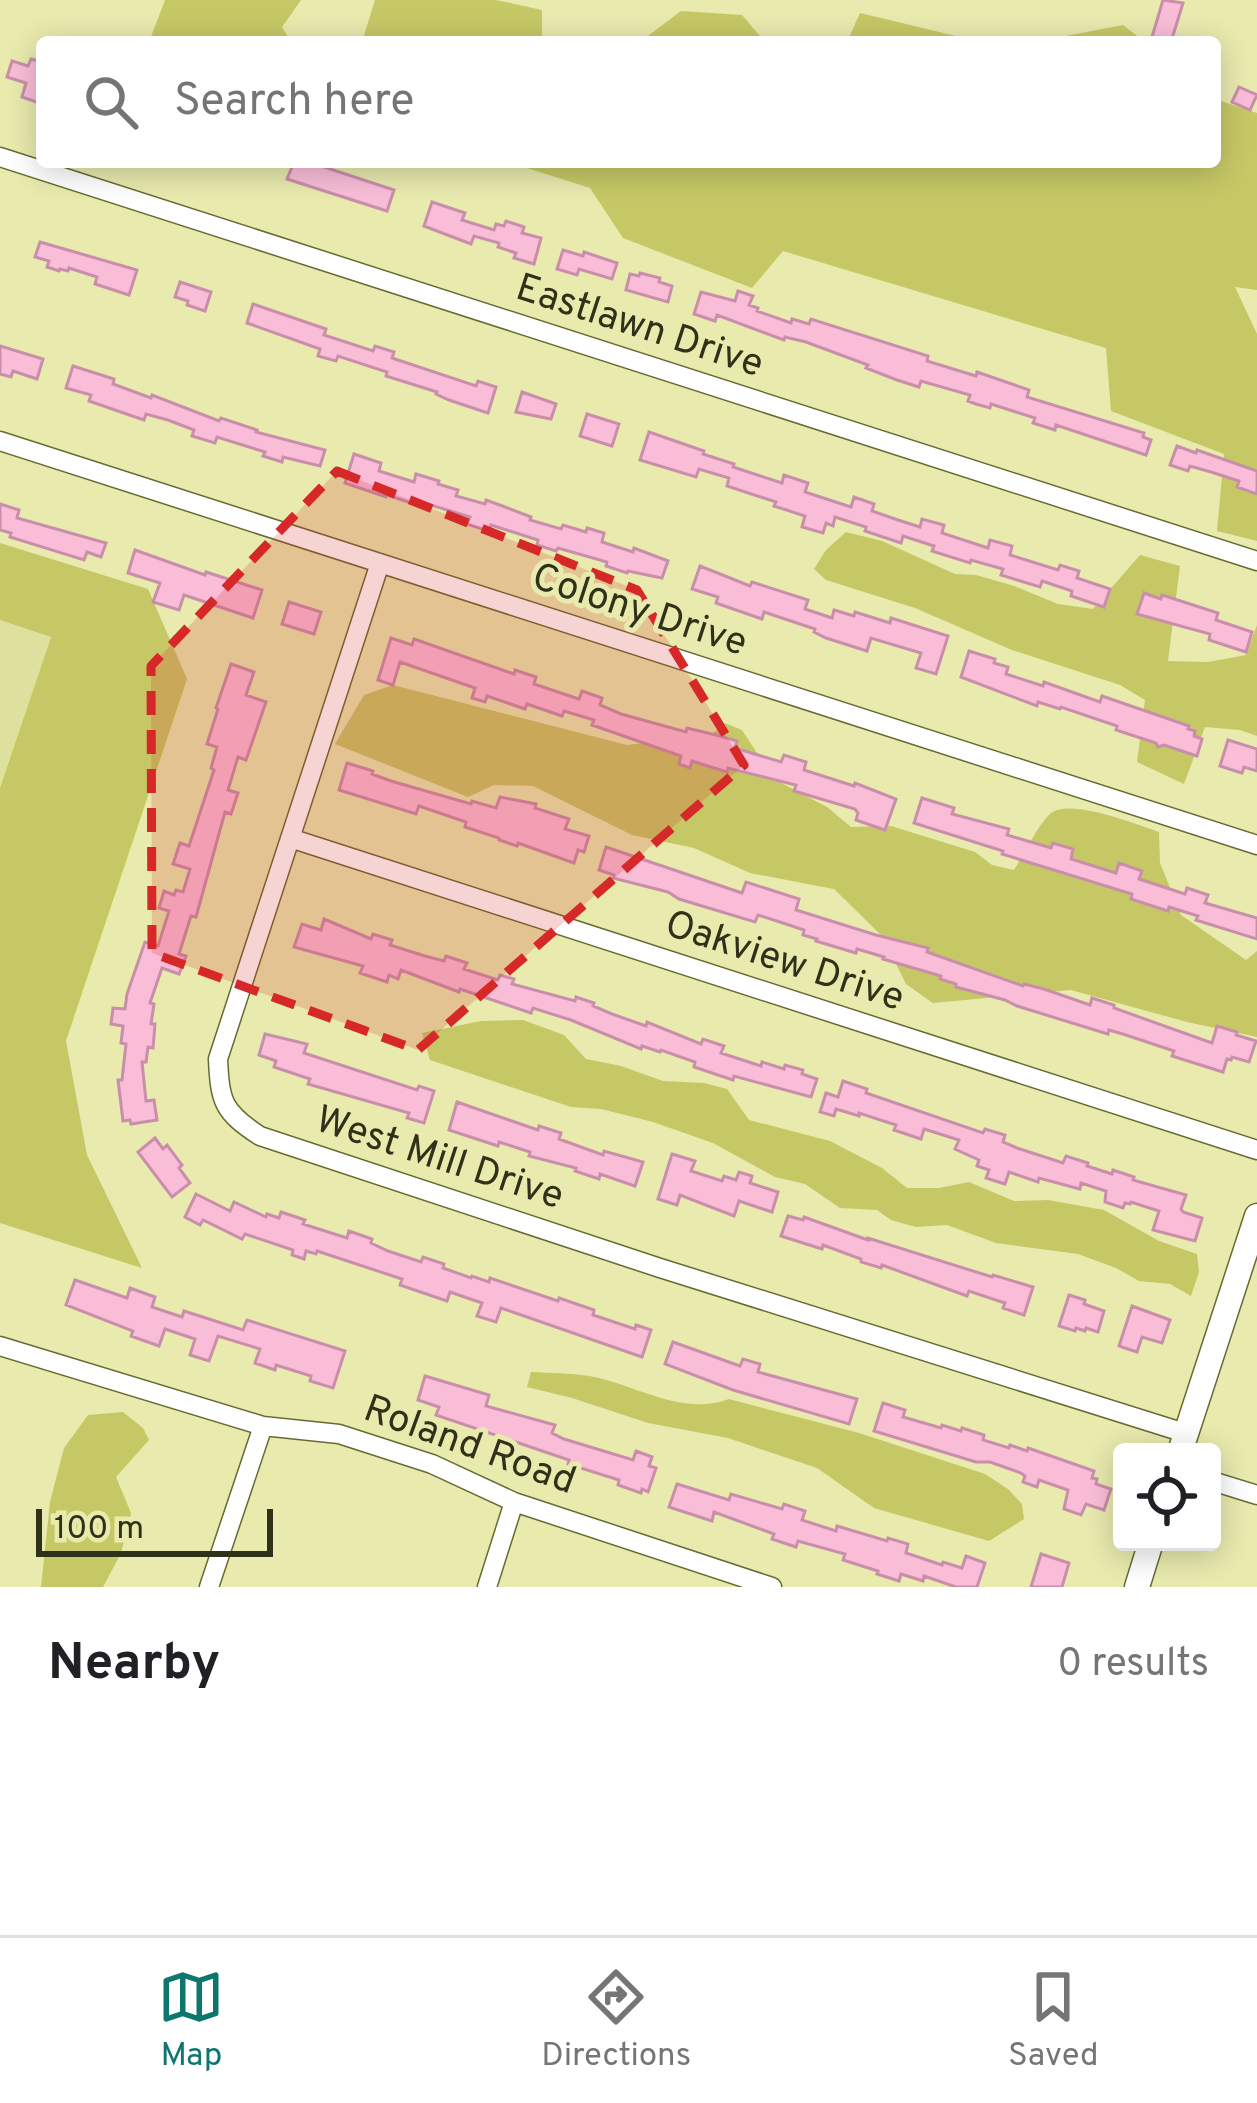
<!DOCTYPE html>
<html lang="en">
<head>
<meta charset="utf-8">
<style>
	:root { --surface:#fff; --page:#f6f6f6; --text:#202124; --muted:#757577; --line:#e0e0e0; --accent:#0f766e }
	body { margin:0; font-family:Overpass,sans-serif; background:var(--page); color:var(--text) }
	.controls { position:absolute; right:36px; bottom:36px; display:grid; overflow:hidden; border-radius:12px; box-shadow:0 6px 30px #0003 }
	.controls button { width:108px; height:108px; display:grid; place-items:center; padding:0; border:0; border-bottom:3px solid var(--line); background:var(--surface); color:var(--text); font:60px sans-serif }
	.scale { position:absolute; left:36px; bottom:30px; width:237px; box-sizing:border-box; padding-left:12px; border:6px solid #303119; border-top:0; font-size:33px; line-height:42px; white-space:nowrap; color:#303119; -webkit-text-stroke:9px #e8eaae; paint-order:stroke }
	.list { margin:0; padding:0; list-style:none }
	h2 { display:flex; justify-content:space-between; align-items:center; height:156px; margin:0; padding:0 48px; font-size:51px }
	h2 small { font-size:39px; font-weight:400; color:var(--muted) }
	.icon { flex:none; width:66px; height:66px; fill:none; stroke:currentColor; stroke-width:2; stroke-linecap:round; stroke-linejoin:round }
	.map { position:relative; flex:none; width:1257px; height:1587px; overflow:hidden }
	.search { position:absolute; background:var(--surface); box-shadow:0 6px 30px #0003; left:36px; right:36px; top:36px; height:132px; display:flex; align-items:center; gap:30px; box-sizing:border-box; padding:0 42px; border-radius:12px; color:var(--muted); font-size:45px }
	.sheet { height:348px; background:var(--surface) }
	nav { display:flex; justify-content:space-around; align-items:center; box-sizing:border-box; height:168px; border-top:3px solid var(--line); background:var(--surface); font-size:33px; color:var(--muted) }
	nav a { display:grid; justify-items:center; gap:6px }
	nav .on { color:var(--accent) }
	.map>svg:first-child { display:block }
</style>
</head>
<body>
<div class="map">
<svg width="1257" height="1587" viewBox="0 0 1257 1587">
	<rect width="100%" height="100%" fill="#e8eaae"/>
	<path fill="#dee19d" d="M0,620l51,16 -51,152z"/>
	<path fill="#c6c866" d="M165,0h136l-19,27 9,15h-142z
		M375,0h121l46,10v32h-180z
		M681,11l61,4 23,27h-125z
		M860,13l121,29h-134z
		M1123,25l22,17h-111z
		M1215,99l42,14v177l-22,-3 22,47v207l-40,-10 7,-77 -113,-43 -5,-63 -323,-97 -31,37 -129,-50 -33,-50 -82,-26h707z
		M846,532l36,9 73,33 21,1 38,11 44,18 35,5 47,-54 40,11 -12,95 40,1 38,-7 11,-30v111l-17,-6 -35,-3 -21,57 -47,-22 8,-62 -25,-15 -108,-35 -97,-42 -89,-28 -12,-11 12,-19z
		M0,543l148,46 39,90 -121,362 21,114 55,113 -142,-45v-435l51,-151 -51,-17z
		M393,685l234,60 84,-10 14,-12 17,7 32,49 53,28 24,20 40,-1 84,26 17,13 22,5c10,-15 23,-44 36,-56 19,-17 87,11 109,18l1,31 21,52 65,45 11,-9v86l-70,-15 -116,-32 -138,13 -27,-19 -24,-48 -48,-47 -84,-16 -56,-25 -62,-13 -99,-49 -39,-1 -26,12 -133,-53 29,-49z
		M523,1020l41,15 22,24 35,7 42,15 41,2 23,6 22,31 81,21 52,27 25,20h32l30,-6 45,19 34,-1 56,10 55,31 38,13 2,18 -8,24 -21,-12 -31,-3 -23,-13 -38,-14 -82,-11 -49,-18 -31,2 -25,-7 -14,-10 -37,-2 -35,-24 -30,-7 -62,-34 -60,-21 -52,-13 -30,-2 -141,-47 -8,-27 59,-12z
		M531,1372c19,1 39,1 58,4 46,8 93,41 140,23l130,34 126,41 23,15 14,15 2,15 -35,22 -115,-33 -57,-40 -89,-30 -80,-15 -76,-25 -45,-11z
		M123,1412l20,16 6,12 -33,37 15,36 -10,40 -18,34h-62l9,-85 14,-54 24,-33z"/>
	<path fill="#f9bdd8" stroke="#c98faa" stroke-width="3" d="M1163,0l20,3 -12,39 -19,-5z
		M31,59l11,3v42l-20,-7 4,-14 -19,-6 5,-16 16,5z
		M1239,87l18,8 -7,15 -18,-8z
		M294,162h15l85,28 -7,21 -100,-32z
		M432,202l33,11 -3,7 32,10 2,-6 8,2 2,-5 18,6 -2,6 19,5 -7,26 -20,-6 2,-5 -18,-6 1,-4 -25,-7 -3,8 -47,-18z
		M40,242l97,28 -8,25 -34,-11 2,-7 -28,-9 -1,3 -8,-2 -1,2 -12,-4 2,-6 -14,-4z
		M563,250l20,6 1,-4 33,11 -5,16 -33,-10 -2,6 -20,-6z
		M640,273l20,5 -1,4 13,4 -4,16 -42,-12 4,-16 9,2z
		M180,282l31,10 -6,19 -18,-6 1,-4 -13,-4z
		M738,291l15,5 -4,9 9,3 -1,3 34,12 1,-4 17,5 2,-5 117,37 -1,5 49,15 1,-4 52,18 -2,7 117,36 -1,4 8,3 -5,15 -90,-30 -1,5 -22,-7 2,-5 -44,-14 -1,4 -14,-4 -8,-3 2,-6 -49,-14 -2,6 -22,-7 -31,-12 2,-3 -62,-23 -21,-5 -1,3 -67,-25 -2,6 -21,-7 7,-22 34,9z
		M253,304l73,25 -2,6 49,16 2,-5 19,6 -2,6 84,28 2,-5 18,6 -8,26 -39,-13 -13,-6 1,-2 -51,-16 1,-4 -49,-16 -2,5 -18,-5 2,-7 -73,-26z
		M0,346l43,13 -6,20 -24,-8 -2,6 -11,-3z
		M73,366l41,13 -1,5 38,14 1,-3 67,26 2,-3 36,12 -1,2 69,18 -5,16 -37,-9 -1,5 -19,-6 2,-4 -48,-15 -2,6 -23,-7 2,-6 -26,-10 -22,-6 -2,6 -55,-19 2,-6 -25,-7z
		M522,392l34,12 -5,15 -35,-7z
		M587,414l32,10 -7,22 -32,-10z
		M649,432l55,19 -1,3 31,10 -1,3 49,16 2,-8 24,8 -3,9 46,15 3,-10 20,7 -2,7 26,9 22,7 2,-8 22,6 -2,8 46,15 2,-8 22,6 -2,9 48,15 2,-5 19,6 -2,7 33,11 -6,18 -33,-11 1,-5 -30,-10 -2,6 -39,-12 2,-6 -32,-9 -1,3 -38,-12 2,-5 -31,-10 -2,7 -36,-12 1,-4 -31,-10 -2,9 -7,-3 -3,10 -21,-6 3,-11 -31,-10 2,-4 -49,-16 2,-8 -30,-9 -3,8 -56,-17z
		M1177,446l19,7 1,-3 60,21v23l-20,-7 2,-6 -28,-9 -21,-6 -2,5 -18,-6z
		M354,454l27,9 -2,8 35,11 2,-8 23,7 -1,3 20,6 -2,6 29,8 1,-4 11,4 34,13 -1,3 31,9 2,-4 23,7 1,-4 17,5 -2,9 31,10 1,-4 34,13 -6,17 -34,-7 -1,2 -21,-7 1,-4 -49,-14 -2,3 -19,-6 1,-5 -47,-15 -2,6 -22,-7 3,-7 -39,-12 -2,4 -42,-14 -1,2 -41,-14z
		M0,504l19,6 -2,8 89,25 -5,14 -14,-5 -3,8 -74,-23 1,-4 -11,-3z
		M135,550l70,25 1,-3 56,18 -9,28 -69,-23 -5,15 -26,-8 7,-19 -32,-10z
		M700,566l50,20 2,-4 56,18 -3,9 27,9 2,-8 20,6 1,-4 35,11 1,-5 57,18 -12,38 -20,-6 5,-15 -50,-15 -4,13 -41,-13 -12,-6 1,-3 -51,-17 -2,7 -46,-16 2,-6 -26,-8z
		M1144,593l17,6 1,-4 56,18 -2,7 36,12 -6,20 -37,-12 1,-6 -73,-20z
		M289,602l32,10 -7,22 -32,-10z
		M391,638l21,7 2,-6 100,35 1,-4 21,7 -2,7 45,15 3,-8 20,7 -2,7 21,9 65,18 1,-4 29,7 21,6 -2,7 46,14 3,-7 22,7 -2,8 50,16 1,-3 41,16 -11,31 -29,-10 2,-7 -3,-4 -61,-18 2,-6 -68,-17 -1,4 -35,-11 -2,7 -11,-4 2,-8 -89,-31 2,-5 -30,-9 -2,5 -35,-12 -2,5 -38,-13 -2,6 -13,-4 3,-10 -75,-26 -7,23 -15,-5z
		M969,651l26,8 -1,4 14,4 -2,7 37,12 1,-4 56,20 2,-6 87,30 -1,3 7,2 -1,5 8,3 -5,17 -33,-11 -6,2 -2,-4 -40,-13 1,-4 -56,-19 -1,2 -22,-7 -1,4 -76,-29z
		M231,664l23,8 -8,23 20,7 -20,58 -8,-3 -10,33 10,3 -7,21 -6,-2 -29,105 -5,-1 -12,38 7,2 -7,18 -17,-6 -12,35 4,1 -3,20h4l-2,24 -5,-1 -2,15h-4l4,39 8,-1 3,20 -26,4 -1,-4 -7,1 -5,-41h4l4,-36 -5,-1 2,-17 -12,-2 2,-16 12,1 2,-15 18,-52 13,4 11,-35 -10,-3 5,-17 10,4 2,-5 7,2 7,-23 -17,-5 7,-21 9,3 25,-76 -3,-2 6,-21 -10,-3 11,-35 -2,-1z
		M1228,740l29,9v22l-13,-4 -2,6 -22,-7z
		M347,763l26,8 -1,3 19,7 80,23 1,-3 24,7 4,-11 36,7 -1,4 34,11 -4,10 24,7 -5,16 -6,-2 -4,13 -56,-20 -1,3 -18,-6v-2l-34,-11 1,-5 -47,-16 -3,8 -77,-24z
		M922,798l32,10 -2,6 57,15 -2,6 44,13 2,-5 20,6 -2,10 45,14 3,-10 23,8 -3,8 46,15 2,-6 21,7 -3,8 52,15v21l-61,-19 2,-4 -29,-9 -1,4 -37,-12 1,-5 -130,-40 1,-3 -89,-28z
		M606,847l136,46 4,-11 53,17 -3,11 80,25 52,13 -1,4 96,34 1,-2 20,5 46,16 2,-7 22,7v3l98,35 5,-17 20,6 -1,3 20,6 -7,21 -17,-5 -1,3 -4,-1 -4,13 -51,-16 2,-5 -48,-16 -17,-5 -1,4 -91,-28 -12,-6 -49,-13v-3l-16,-5 1,-3 -58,-17 1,-2 -27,-8 -1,4 -40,-12 1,-2 -14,-4 1,-5 -24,-8 -22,-7 -3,7 -76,-23 -11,-7 -55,-14 1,-3 -15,-5z
		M324,919l47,20 2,-5 19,6 -2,5 35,11 19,5 2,-5 21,7 -3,6 34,11 2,-5 14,4 -2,5 63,17 1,-4 18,6 -1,3 19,8 34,12 1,-4 54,22 2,-5 21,7 -3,7 40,13 1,-4 22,7 1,-4 18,5 -1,4 15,5 -6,18 -77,-21 -1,4 -39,-13 1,-5 -34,-12 -1,2 -18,-6 -1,3 -70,-29 -38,-12 -2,5 -71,-24 -1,3 -58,-22 -3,9 -9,-4 -2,7 -27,-9 3,-7 -69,-19 8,-23 19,6z
		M265,1034l42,10 -3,9 113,37 2,-4 15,5 -10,32 -17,-5 2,-5 -101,-29 2,-5 -36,-12 2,-6 -17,-6z
		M843,1081l24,8 -1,4 117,40 2,-4 20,6 -2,7 14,6 46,15 3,-7 22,7 -1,3 25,8 1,-4 21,7 -1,3 53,15 -5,14 2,3 19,6 -7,23 -42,-11 6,-19 -28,-9 -1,2 -5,-1 -2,5 -18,-6 1,-11 -25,-8 -1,6 -41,-11 -1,4 -29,-10 -4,12 -19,-6 3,-8 -12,-4 2,-6 -24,-11 4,-9 -35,-11 -3,10 -27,-9 2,-5 -37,-12v3l-23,-7 -2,7 -14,-4 6,-19 12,4z
		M457,1102l81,28 1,-4 22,7 -2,6 44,16 1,-4 39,11 -8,24 -35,-12 -1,5 -24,-8 1,-3 -47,-12 1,-4 -31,-10 -1,4 -49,-16z
		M155,1138l8,11 4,-4 15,20 -3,3 11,15 -18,14 -34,-45z
		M672,1154l23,7 -4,10 31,10 2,-5 12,4 3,-8 13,4 -2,7 28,9 -6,20 -33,-11 -5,15 -54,-21 -3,10 -19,-6z
		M196,1194l34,17 4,-9 32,15 1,-3 12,4 2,-6 24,8 -2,4 44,14 2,-7 23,8 -1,4 17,8 33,11 2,-5 21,7 -1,4 28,10 1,-2 17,6 1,-4 68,23 1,-3 35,12 -1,5 42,14 1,-4 15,5 -9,27 -141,-49 -5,14 -19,-6 5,-13 -32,-11 -3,9 -47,-16 2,-6 -85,-28 -1,3 -10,-3 -2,8 -12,-4 1,-5 -48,-16 -3,5 -39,-19 -3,5 -15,-8z
		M788,1216l15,4 1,-3 64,23v-2l124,39 1,-2 40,12 -9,28 -21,-7 2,-5 -36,-12 -2,5 -85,-31 -1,3 -20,-6v-3l-38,-14 -1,4 -41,-13z
		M75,1280l52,18 3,-10 25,9 -3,10 30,10 2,-6 59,19 4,-10 98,31 -12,37 -23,-7 1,-5 -35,-11 -1,5 -20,-7 5,-14 -42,-13 -9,25 -19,-6 5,-16 -30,-10 -6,17 -28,-10 2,-5 -67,-26z
		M1069,1295l16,5 -1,4 20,7 -6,21 -12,-4 -1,3 -9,-3 -1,3 -16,-5z
		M1132,1306l38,14 -8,23 -20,-6 -5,15 -18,-6z
		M673,1342l67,24 3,-7 17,5 -2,8 99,27 -8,25 -116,-34 -68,-26z
		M425,1376l64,19 -3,11 69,19 -3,8 12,6 69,21 3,-9 16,6 -3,9 7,2 -8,24 -6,-3 -1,4 -23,-8 1,-5 -51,-16 1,-4 -133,-45 3,-8 -21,-7z
		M883,1403l22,7 -2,7 38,11 1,-3 19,6 1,-3 22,7 -1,5 26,8 1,-3 17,6 1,-3 66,23 -2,7 5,1 -1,5 15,5 -7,21 -18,-6 -5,11 -17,-6 4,-19 -29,-10 -2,7 -14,-5 2,-6 -4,-3 -31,-11h-14l-102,-31z
		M677,1484l52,16 2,-6 51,15 2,-5 21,7 -3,9 34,11 1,-5 50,15 1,-3 20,6 -2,9 36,12 1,-3 19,6 4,-12 19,7 -8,24h-21l-32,-11 -1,5 -22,-7 -2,7 -22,-7 1,-3 -35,-11 2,-6 -47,-13 -2,6 -24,-8 2,-5 -60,-22 -2,9 -43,-14z
		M1041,1554l28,9 -7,24h-31z"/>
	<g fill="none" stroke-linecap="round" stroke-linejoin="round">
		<defs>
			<path id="street" d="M0,157l1257,404
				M0,441l1257,404
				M380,563l-162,496c2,43 5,53 42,77l400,132 525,165
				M290,838l967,312
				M0,1346l263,80 76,8 93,30 82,38 258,85
				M1212,1481l45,14
				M209,1587l54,-161
				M487,1587l27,-85"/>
			<path id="secondary" d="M1180,1452l77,-236
				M1137,1587l14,-45"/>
		</defs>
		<use href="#street" stroke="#696a32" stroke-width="21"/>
		<use href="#secondary" stroke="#696a32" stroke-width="27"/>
		<use href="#street" stroke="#fff" stroke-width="18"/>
		<use href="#secondary" stroke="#fff" stroke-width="24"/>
	</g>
	<path fill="#d62828" fill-opacity="0.2" stroke="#d62828" stroke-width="9" stroke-dasharray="24 15" stroke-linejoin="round" d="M337,471l300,119 107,175 -326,285 -266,-97 -1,-287z"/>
	<g text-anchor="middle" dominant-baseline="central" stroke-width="10" stroke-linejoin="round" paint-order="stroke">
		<g font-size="39" fill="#303119" stroke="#e8eaae">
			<text transform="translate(639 328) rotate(18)">Eastlawn Drive</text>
			<text transform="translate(639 612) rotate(18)">Colony Drive</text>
			<text transform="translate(784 963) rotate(18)">Oakview Drive</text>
			<text transform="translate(439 1160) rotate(18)">West Mill Drive</text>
			<text transform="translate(469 1447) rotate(20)">Roland Road</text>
		</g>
	</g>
</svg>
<div class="controls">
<button><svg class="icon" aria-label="locate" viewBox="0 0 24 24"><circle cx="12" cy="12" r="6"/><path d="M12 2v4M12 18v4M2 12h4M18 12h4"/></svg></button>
</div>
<div class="scale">100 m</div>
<div class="search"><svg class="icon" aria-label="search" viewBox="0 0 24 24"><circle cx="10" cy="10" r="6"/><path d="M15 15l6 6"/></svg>Search here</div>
</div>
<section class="sheet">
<h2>Nearby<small>0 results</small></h2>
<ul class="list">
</ul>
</section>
<nav>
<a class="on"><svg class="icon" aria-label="map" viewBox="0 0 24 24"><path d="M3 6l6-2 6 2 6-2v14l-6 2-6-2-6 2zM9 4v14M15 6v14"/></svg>Map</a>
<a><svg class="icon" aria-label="directions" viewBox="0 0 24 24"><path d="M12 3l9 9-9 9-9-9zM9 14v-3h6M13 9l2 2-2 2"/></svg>Directions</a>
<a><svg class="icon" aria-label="saved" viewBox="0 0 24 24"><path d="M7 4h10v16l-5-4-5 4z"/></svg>Saved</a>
</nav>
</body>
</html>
